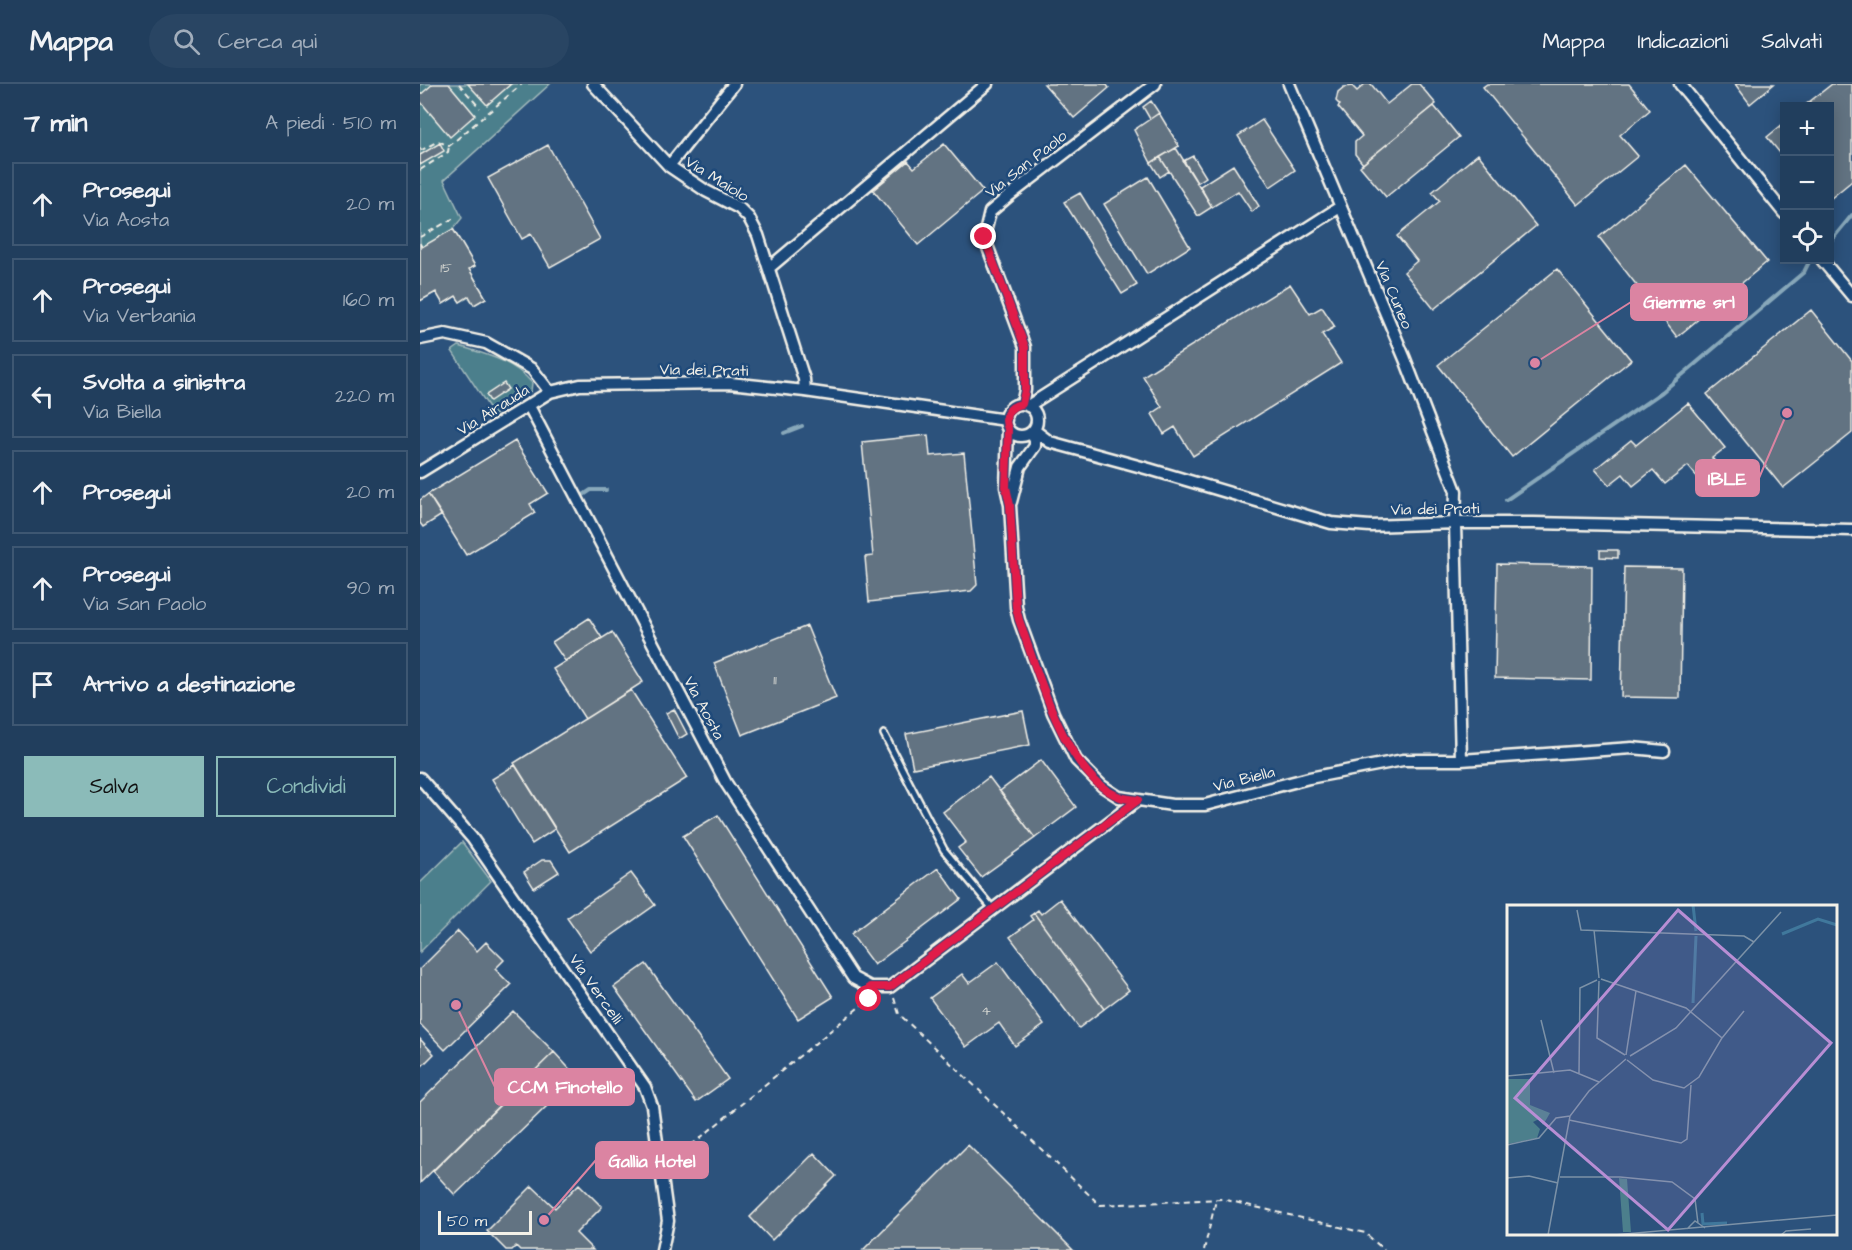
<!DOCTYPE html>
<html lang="it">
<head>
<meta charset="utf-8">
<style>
	:root { --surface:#213e5d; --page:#294563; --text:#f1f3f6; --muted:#a2aebc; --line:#3e5772; --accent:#8bbbb9 }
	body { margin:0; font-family:"Architects Daughter",sans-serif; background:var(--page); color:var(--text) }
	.controls { position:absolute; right:18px; top:18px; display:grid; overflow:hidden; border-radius:0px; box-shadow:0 3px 15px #0003 }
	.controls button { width:54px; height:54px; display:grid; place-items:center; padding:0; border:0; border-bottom:2px solid var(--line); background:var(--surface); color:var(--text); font:30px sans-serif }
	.scale { position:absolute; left:18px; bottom:15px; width:94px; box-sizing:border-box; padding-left:6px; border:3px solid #f4f1e8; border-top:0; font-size:16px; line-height:21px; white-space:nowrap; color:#f4f1e8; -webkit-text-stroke:4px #1f4a7a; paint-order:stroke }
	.stop { position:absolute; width:18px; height:18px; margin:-14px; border:4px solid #e11d48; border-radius:50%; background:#fff }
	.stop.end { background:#e11d48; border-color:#fff; box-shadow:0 2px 6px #0008 }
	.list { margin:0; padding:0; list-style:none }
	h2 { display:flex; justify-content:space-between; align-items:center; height:78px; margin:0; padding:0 24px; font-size:26px }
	h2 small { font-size:20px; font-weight:400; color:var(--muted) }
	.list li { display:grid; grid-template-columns:39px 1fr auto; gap:18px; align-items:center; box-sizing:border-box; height:84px; margin:0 12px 12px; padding:0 12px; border:2px solid var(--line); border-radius:0px }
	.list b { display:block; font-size:22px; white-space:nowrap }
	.list p { margin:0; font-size:20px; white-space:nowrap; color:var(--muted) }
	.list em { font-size:20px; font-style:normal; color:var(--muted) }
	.actions { display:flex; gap:12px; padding:18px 24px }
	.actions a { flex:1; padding:14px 0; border:2px solid var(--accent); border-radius:0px; text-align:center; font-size:21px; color:var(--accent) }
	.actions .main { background:var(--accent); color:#111 }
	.icon { flex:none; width:33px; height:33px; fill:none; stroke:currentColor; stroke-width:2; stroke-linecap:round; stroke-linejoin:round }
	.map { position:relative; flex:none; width:1432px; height:1166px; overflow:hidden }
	header { display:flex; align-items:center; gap:36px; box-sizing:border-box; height:84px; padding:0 30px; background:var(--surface); border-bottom:2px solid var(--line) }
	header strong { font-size:28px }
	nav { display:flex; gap:33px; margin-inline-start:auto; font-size:21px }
	.search { width:420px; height:54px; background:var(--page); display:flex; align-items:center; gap:15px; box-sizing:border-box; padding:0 21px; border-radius:33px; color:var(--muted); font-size:22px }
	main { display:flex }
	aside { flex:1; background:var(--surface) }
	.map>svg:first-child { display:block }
</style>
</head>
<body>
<header>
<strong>Mappa</strong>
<div class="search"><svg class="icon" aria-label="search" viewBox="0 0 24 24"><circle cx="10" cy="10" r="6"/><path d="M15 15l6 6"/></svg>Cerca qui</div>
<nav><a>Mappa</a><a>Indicazioni</a><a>Salvati</a></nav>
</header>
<main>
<aside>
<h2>7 min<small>A piedi · 510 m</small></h2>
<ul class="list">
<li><svg class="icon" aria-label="ahead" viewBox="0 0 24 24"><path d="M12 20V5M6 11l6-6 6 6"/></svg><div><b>Prosegui</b><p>Via Aosta</p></div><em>20 m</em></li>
<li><svg class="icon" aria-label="ahead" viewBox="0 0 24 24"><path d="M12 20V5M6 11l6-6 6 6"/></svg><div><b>Prosegui</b><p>Via Verbania</p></div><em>160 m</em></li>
<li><svg class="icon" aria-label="left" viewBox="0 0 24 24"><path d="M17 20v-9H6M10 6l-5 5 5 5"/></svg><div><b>Svolta a sinistra</b><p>Via Biella</p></div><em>220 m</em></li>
<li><svg class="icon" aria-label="ahead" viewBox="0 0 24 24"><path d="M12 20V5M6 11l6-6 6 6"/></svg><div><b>Prosegui</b></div><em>20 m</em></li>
<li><svg class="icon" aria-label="ahead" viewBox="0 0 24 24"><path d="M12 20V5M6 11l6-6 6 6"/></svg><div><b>Prosegui</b><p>Via San Paolo</p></div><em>90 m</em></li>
<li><svg class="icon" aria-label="arrive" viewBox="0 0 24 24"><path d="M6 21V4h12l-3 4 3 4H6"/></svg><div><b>Arrivo a destinazione</b></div></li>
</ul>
<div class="actions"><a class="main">Salva</a><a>Condividi</a></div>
</aside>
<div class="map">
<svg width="1432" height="1166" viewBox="0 0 1432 1166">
	<rect width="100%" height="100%" fill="#2c527c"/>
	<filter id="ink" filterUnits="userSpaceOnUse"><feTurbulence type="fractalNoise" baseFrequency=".0167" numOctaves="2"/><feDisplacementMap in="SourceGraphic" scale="12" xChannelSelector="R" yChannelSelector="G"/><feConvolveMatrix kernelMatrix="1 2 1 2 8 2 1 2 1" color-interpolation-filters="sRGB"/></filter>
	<g filter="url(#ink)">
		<path fill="#4c7f8c" stroke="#a0b8ba" stroke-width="1.5" fill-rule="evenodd" d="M0,0h130l-106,96 18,38 -9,11 22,37 -6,3 17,29 -12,7 -5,-8 -9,5 -4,-6 -13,8 -7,-12 -16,9z
			M39,262c26,8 55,15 73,37l-1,8 -37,24 -42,-64zM84,300l4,5 -18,11 -3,-5z
			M42,758l29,39 -71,71v-69z"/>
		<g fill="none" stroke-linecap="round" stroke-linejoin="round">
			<path stroke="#88a8ba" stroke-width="4" d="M1410,158l22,-27
				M364,349l18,-7
				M165,410l6,-4h15
				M1086,416l156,-108 142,-120 5,-10"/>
		</g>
		<path fill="#627382" stroke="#f4f1e8" stroke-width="1.5" d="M13,0h16l26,31 -25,22 -30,-36v-6z
			M48,0h43l-24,21z
			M624,0h62l3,4 -35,30z
			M945,0h6l16,20 25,-20h7l17,20 -73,60 -8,-10v-12l7,-6 -24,-29 2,-2 -4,-4 2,-9 6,-5 8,-1 5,5z
			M1067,0h142l21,26 -30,25 18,21 -60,49 -95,-118z
			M1315,0h39l-24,20z
			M1412,0h20v97l-22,18v-93h-26z
			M731,17l8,12 -9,6 -7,-12z
			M1014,22l25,31 -73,60 -26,-31z
			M739,29l20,33 -28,17 -17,-33z
			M842,36l33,50 -25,17 -32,-51z
			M1364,39v35l-17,-21z
			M20,59l4,8 -24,14v-10z
			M524,60l39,47 -65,54 -45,-55 35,-29 6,7z
			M128,61l52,94 -50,28 -19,-33 -9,5 -34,-61z
			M756,64l36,59 -14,9 -38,-59z
			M1058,70l58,72 -102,83 -30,-37 13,-11 -20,-25 43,-35 -8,-9z
			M773,72l13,21 -9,6 -14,-22z
			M740,73l9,14 -9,6 -9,-14z
			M813,81l26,41 -7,6 -14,-21 -26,16 -12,-21z
			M1266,81l81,97 -90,75 -78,-100z
			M728,93l42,70 -43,27 -43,-70z
			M660,109l57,92 -15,9 -58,-92z
			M33,145l22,37 -6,3 17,29 -12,7 -5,-9 -9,6 -4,-6 -13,8 -7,-12 -16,9v-58l2,4z
			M1137,185l74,91 -119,97 -74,-92z
			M870,200l20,30 12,-7 13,20 -13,7 19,29 -148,93 -18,-29 -11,7 -12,-20 10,-7 -19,-31z
			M1391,226l41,51v72l-69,55 -76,-94z
			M84,299l4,6 -18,12 -4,-6z
			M1268,319l37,45 -13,10 10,12 -18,15 -16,-19 -23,18 -12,-14 -20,16 -10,-12 -14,11 -14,-16 36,-29 5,5z
			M508,351l2,21 34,-3 13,132 -6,6 -102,11 -4,-45 8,-1 -11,-114z
			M95,357l33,52 -18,11 5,9 -69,42 -38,-61z
			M8,410l14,21 -19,12 -3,-4v-23z
			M1180,466h18v8l-18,-1z
			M1077,480l95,2 -1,114 -96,-2z
			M1204,483l58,1 -2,130 -59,-1z
			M169,534l13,20 -37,23 -13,-19z
			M387,542l29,72 -94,37 -28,-72z
			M192,548l31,50 -58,37 -32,-50z
			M211,606l56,88 -117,74 -56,-89z
			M254,625l13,25 -8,5 -13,-26z
			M603,627l7,34 -117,23 -7,-34z
			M621,676l35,47 -41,31 -35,-47z
			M95,681l40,64 -23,15 -40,-65z
			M569,693l46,61 -54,39 -23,-29 8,-6 -23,-30z
			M298,731l115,182 -35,22 -115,-183z
			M122,776h9l8,12 -25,16 -10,-16z
			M518,784l23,31 -87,66 -23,-31z
			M211,789l24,32 -65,46 -23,-33z
			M640,815l69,91 -25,19 -70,-96 4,-3 3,4z
			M614,829l70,96 -25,19 -69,-91 23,-17 -3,-4z
			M38,847l19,20 9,-9 18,18 -9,9 16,16 -66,65 -25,-26v-55z
			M578,878l46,63 -29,21 -16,-23 -33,24 -36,-49 32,-24 7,9z
			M226,880l82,115 -32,23 -82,-115z
			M93,927l41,41 -134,131v-81z
			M0,955l14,15 -14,14z
			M134,968l23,25 -122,118 -22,-24z
			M548,1061l105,105h-210z
			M394,1069l22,23 -64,64 -22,-23z
			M159,1100l23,23 -26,26 17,17h-73l-4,-4 -4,4h-6l-19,-19 45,-45 23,22z"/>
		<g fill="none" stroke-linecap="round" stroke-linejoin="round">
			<defs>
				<path id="service" d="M464,650l60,116 49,59"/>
				<path id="minor" d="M173,0l76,82 37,25 33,17 10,10 9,17 46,144 1,12
					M1260,0l104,129
					M249,82l65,-82
					M1402,176l30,36
					M349,184l218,-184
					M0,255l25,-5 41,9 46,26 18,23
					M602,320l3,-14v-43l-41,-110 6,-25 20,-17 145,-111
					M585 336a16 16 0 1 1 32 0a16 16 0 1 1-32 0Z
					M109,322l197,377 127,195 17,9h20l248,-187
					M608,322l312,-199
					M588,345l-2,58 4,18 6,102 3,13 34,93 23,47 26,26 17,11 53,8h33l104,-27 94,-18h58l-6,-237 1,-32 -51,-132 -116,-275
					M614,346l16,12 99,27 182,54 39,3 85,-3h79l318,7
					M0,388l130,-80 30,-7 150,-2 75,8 201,29
					M591,418l9,-35 15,-21v-6l-4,-7
					M1041,676l171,-12 32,3
					M0,694l52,60 173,249 7,19 16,115 -6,29"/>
			</defs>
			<use href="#service" stroke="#f4f1e8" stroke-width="10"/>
			<use href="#minor" stroke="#f4f1e8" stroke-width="15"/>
			<path stroke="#f4f1e8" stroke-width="2" stroke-dasharray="6 4.5" stroke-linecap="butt" d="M39,0l21,24
				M0,65l2,1 16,-9 11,5 73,-62
				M0,86l28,-18 1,-6
				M0,153l36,-20
				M474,914l5,16 201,191 122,-6 143,34 19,17
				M251,1068l7,-1 16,-8 175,-144
				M784,1166l12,-50"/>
			<use href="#service" stroke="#1f4a7a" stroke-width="5"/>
			<use href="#minor" stroke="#1f4a7a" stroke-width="10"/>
		</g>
	</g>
	<g fill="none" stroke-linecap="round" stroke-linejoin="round" filter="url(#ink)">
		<path stroke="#e11d48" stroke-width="8" d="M449,915l1,-12h20l248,-187c-6,-1 -13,-1 -18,-3 -54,-19 -83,-128 -101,-177l-3,-13 -6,-102 -4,-18 2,-58c-5,-12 0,-23 14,-25l3,-14v-43l-41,-110"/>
	</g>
	<g text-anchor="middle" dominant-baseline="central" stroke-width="5" stroke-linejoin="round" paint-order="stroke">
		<g font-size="14" fill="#d0d2ce">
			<text x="26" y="184">15</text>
			<text x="355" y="596">11</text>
			<text x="566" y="927">4</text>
		</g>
		<g font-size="16" fill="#f4f1e8" stroke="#1f4a7a">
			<text transform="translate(606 80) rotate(-38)">Via San Paolo</text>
			<text transform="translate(297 95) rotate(32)">Via Maiolo</text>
			<text transform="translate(974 211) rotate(67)">Via Cuneo</text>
			<text transform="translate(284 286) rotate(1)">Via dei Prati</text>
			<text transform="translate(73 326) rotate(-32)">Via Airauda</text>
			<text transform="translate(1015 425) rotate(-1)">Via dei Prati</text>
			<text transform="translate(284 624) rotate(62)">Via Aosta</text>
			<text transform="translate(824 695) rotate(-14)">Via Biella</text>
			<text transform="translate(176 905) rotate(55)">Via Vercelli</text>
		</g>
	</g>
	<g transform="translate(1087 821)">
		<rect width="330" height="330" fill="#2c527c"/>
		<path d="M0,174h23v26l20,8 -7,12 -4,-6 -6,3 7,7 -3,9 -30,6zM112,273l8,1 4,53h-8z" fill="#4c7f8c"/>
		<path fill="none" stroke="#40789c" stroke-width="3" d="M186,0l3,26M275,29l36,-15 19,6M186,98l3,-67M195,308l1,11 24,-1"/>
		<path fill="none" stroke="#7c92a7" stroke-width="1.5" d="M70,5l4,20 163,6 10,6M87,25l5,48M94,74l85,29 36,30 -23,39 -15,11 -31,-8 -26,-20M92,76l-2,57 28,17M34,115l13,53M215,133l22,-27M119,150l10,-64M123,151l46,-28 105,-116M72,168l1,-85 17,-8M0,171l63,-6 29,12M62,215l112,23 6,-4 4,-54M0,240l32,-7 17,-20 14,-2M53,272h60l52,5 23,17 3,24M0,273l22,-2 29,7M180,324l8,-8 10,7M41,330l22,-119 19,-25 37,-32M107,330l223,-20M274,330l5,-4 25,-2"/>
		<path fill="#b88ed4" fill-opacity="0.15" stroke="#b88ed4" stroke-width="3" d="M171,5l153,133 -163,187 -153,-132z"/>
		<rect width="330" height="330" fill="none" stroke="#f4f1e8" stroke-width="3"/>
	</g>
	<path fill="none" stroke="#db84a2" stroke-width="2" d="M1115 279L1211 218M1367 329L1339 394M36 921L75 1003M124 1136L176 1076"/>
	<g fill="#db84a2" stroke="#1f4a7a" stroke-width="2">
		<circle cx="1115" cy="279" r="6"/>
		<circle cx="1367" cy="329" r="6"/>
		<circle cx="36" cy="921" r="6"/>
		<circle cx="124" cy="1136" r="6"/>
	</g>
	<g fill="#db84a2" stroke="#db84a2" stroke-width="2">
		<rect x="1211" y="200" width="116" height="36" rx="6"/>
		<rect x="1276" y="376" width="63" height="36" rx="6"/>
		<rect x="75" y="985" width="139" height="36" rx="6"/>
		<rect x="176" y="1058" width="112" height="36" rx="6"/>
	</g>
	<g font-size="18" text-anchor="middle" font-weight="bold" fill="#fff">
		<text x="1269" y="224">Giemme srl</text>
		<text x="1307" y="401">IBLE</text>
		<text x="145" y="1009">CCM Finotello</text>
		<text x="232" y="1083">Gallia Hotel</text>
	</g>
</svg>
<div class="controls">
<button>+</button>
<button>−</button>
<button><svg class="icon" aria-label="locate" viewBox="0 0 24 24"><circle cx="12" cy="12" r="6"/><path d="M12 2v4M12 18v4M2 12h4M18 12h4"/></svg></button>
</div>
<div class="scale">50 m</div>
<div class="stop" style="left:449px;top:915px"></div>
<div class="stop end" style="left:564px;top:153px"></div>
</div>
</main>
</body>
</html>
